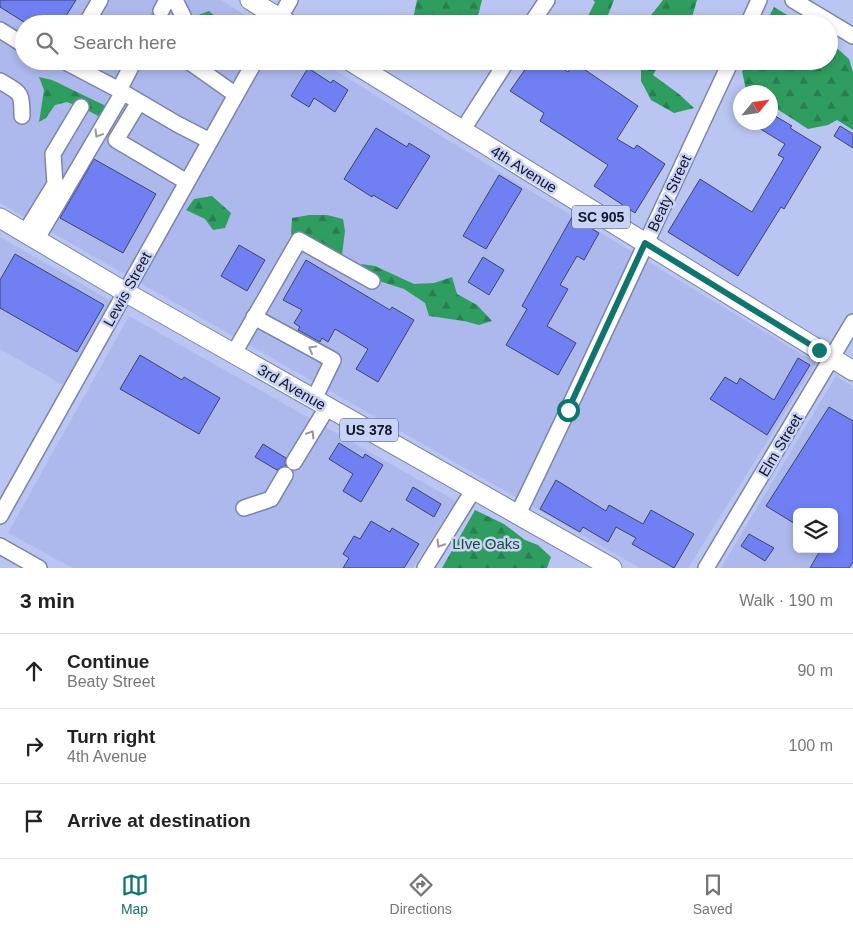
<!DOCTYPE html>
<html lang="en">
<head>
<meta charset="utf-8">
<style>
	:root { --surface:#fff; --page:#f6f6f6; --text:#222; --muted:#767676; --line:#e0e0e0; --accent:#0f766e }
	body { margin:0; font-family:Arial,sans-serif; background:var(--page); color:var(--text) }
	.controls { position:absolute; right:15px; bottom:15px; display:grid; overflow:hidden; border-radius:8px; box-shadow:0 2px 8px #0003 }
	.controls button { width:45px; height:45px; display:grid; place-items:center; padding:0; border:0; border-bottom:1px solid var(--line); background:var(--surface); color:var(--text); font:25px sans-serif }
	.compass { position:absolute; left:733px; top:85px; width:45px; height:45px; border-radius:50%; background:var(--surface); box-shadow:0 2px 8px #0003; rotate:61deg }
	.stop { position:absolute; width:15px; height:15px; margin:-11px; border:4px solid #0f766e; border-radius:50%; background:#fff }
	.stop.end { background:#0f766e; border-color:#fff; box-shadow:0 1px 5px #0008 }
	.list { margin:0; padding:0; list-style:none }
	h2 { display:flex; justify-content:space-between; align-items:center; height:65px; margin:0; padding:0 20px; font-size:21px }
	h2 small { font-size:16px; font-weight:400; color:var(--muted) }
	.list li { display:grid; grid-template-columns:32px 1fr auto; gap:15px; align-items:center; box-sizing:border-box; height:75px; padding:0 20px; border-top:1px solid var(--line) }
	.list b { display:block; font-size:19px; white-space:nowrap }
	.list p { margin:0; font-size:16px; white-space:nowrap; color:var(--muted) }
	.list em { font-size:16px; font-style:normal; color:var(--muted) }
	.icon { flex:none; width:28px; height:28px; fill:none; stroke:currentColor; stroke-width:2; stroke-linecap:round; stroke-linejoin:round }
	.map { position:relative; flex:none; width:853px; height:568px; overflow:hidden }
	.search { position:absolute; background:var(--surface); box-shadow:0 2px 8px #0003; left:15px; right:15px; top:15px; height:55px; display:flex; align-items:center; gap:12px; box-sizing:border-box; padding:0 18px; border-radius:28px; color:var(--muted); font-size:19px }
	.sheet { height:290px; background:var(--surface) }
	nav { display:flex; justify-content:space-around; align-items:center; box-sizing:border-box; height:70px; border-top:1px solid var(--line); background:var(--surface); font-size:14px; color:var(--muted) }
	nav a { display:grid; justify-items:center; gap:2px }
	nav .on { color:var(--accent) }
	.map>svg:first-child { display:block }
</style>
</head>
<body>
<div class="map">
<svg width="853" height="568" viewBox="0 0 853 568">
	<defs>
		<pattern id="forest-firs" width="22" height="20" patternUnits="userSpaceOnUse" patternTransform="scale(1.25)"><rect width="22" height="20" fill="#309d60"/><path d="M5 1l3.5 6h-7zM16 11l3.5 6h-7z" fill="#277f4f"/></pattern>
	</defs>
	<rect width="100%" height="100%" fill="#bac5f2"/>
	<path fill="#adb9ed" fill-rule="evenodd" d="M0,0h221l38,24h-235v37h296l191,118 305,184 -128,205h-48l-640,-365z
		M0,237l111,64 -48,84 -63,-36z
		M129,316l327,185 -43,67h-340l-65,-35z
		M836,376l17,11v181h-132zM797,512h37v37h-37z"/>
	<path fill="url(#forest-firs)" d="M417,0h65l-6,24h-60l-3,-5z
		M593,0h21l-6,15 4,9h-28l11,-22z
		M663,0h34l-7,24h-43l1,-5z
		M774,7l28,17h-37z
		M209,11l10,9 -1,4h-27l2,-7z
		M829,41l20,18 4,13v58l-16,-10 -9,5 -20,4 -37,-24 -1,-13h-19l-5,-2 -4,-19 5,-10h82z
		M641,61h20l-8,14 26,19 15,14 -20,5 -23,-13 -10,-19z
		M39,77l13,3 56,27 -4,12 -21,-11 -16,-6 -12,3 -9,13 -7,4 5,-32z
		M212,196l19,17 -6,15 -12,2 -8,-11 -19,-9 8,-11z
		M309,215h18l16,4 2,12 -3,24 -15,-7 -20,-1 -16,-13 1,-16z
		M361,264l14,2 39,18 20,-1 18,-6 5,17 20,11 15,16 -13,4 -15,-4 -35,-5 -4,-13 -21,-14 -28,-9z
		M475,510l29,14 21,16 13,5 13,12 -4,11h-105z"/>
	<path fill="#7080f2" stroke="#3c446a" d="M0,0h76l-15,24h-34l-27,-17z
		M531,61h21l16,11 7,-9 63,43 -21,33 17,10 3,-4 28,19 -30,49 -41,-27 14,-21 -68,-44 4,-8 -34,-22z
		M308,68l23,15 2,-3 15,10 -13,22 -21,-14 -5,9 -18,-11z
		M770,113l22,13 -2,2 31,19 -37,62 -3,-2 -43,69 -70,-44 32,-53 52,33 32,-54 -6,-3 7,-11 -36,-22h21z
		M840,126l13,8v14l-19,-12z
		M376,128l31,19 2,-4 21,13 -33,53 -24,-14 -1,2 -28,-18z
		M94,159l62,35 -33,59 -63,-35z
		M499,175l23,14 -36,60 -23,-13z
		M572,217l27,16 -15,27 -7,-4 -17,29 8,4 -21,37 29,17 -18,32 -52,-30 21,-36 -5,-3z
		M239,245l26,15 -18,31 -26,-15z
		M15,254l89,51 -27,47 -77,-44v-28z
		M483,257l21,13 -15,25 -21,-13z
		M306,260l84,50 2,-3 22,13 -36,62 -22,-13 12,-20 -33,-20 -7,13 -6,-4 -2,4 -22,-12 2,-3 -6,-4 8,-13 -19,-10z
		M140,355l42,25 2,-3 36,21 -21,36 -79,-45z
		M798,358l12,7 -43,70 -57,-36 15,-22 12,7 3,-6 34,22z
		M829,407l24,14v141l-4,6h-39l11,-19h13v-37h-37v13l-31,-19z
		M339,443l24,15 2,-4 18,11 -22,37 -18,-11 10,-17 -24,-15z
		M263,444l23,14 -1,4 1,4 -5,1 -4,3 -22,-13z
		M556,480l50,31 3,-6 34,19 8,-14 43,24 -20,34 -42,-24 4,-6 -20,-11 -8,15 -25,-15 -3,5 -40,-23z
		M413,487l28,17 -7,13 -28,-17z
		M371,521l19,11 2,-4 27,16 -15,24h-61l6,-10 -6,-4 11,-18 6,3z
		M749,534l25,14 -9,13 -24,-15z"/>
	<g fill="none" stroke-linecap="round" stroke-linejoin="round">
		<path stroke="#98a2c9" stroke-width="15" stroke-dasharray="15 8" stroke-linecap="butt" d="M154,24l7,-13"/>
		<defs>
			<path id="minor" d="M175,0l11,22 -1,2
				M793,0l60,36
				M161,11l6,-11
				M86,24l14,-24
				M276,24l14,-24
				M531,24l16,-24
				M748,24l11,-24
				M0,30l24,15
				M64,61l55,29 58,34 33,17
				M188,61l48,34
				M0,81c21,13 22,10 22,35
				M119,90l15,-29
				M139,102l-23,38 71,42
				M462,131l45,-70
				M25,233l30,-49 -2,-30 28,-47
				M36,240l87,-148
				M254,317l79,43 -19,39
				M234,353l65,-113 73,41
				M294,462l34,-56
				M244,508l27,-9 14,-24
				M518,514c73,-150 142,-302 213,-453
				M0,516l255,-455
				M0,546l39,22
				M425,568l49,-79
				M706,568l147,-246"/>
			<path id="major" d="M250,0l39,24
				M350,61l503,310
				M0,218l125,74 487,276"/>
		</defs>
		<use href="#minor" stroke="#7b84ae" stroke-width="18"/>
		<use href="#major" stroke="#7b84ae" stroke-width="21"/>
		<use href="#minor" stroke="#fff" stroke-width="15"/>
		<use href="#major" stroke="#fff" stroke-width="19"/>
	</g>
	<defs><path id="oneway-chevron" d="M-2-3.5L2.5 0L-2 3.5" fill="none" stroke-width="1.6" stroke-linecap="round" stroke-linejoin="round" transform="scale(1.25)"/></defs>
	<g stroke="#94969d">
		<use href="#oneway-chevron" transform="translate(98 134) rotate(121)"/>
		<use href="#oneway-chevron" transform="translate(312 349) rotate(-151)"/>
		<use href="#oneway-chevron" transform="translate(311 434) rotate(-58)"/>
		<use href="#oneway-chevron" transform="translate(440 544) rotate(122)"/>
	</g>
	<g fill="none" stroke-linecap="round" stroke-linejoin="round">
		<path stroke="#0f766e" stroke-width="6" d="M568,410l77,-167 174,107"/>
	</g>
	<g text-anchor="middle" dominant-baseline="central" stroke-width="5" stroke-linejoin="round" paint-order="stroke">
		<g fill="#c9d2f7" stroke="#494e64" stroke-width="1">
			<rect x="572" y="205.5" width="58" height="23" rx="4"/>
			<rect x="340" y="418.5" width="58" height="23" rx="4"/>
		</g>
		<g font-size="14" font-weight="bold" fill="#121525">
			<text x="601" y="217">SC 905</text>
			<text x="369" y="430">US 378</text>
		</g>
		<g font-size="15" fill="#121525" stroke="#c9d2f7">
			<text transform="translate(524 169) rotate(32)">4th Avenue</text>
			<text transform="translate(669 193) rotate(-65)">Beaty Street</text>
			<text transform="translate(127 289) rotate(-61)">Lewis Street</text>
			<text transform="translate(292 387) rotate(30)">3rd Avenue</text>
			<text transform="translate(780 445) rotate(-59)">Elm Street</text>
		</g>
		<g font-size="15" fill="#184f30" stroke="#c9d2f7">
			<text x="486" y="543">LIve Oaks</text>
		</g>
	</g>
</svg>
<div class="controls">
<button><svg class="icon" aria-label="layers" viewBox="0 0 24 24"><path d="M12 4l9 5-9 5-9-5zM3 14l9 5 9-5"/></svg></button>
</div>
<svg class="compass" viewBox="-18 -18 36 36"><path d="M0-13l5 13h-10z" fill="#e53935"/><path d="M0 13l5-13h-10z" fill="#767676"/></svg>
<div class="stop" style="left:568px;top:410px"></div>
<div class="stop end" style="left:819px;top:350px"></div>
<div class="search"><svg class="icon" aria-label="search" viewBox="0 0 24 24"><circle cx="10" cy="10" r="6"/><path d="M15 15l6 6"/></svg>Search here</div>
</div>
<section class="sheet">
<h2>3 min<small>Walk · 190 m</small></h2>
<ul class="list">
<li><svg class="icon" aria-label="ahead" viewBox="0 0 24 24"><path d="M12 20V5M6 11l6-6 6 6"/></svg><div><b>Continue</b><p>Beaty Street</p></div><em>90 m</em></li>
<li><svg class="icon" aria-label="right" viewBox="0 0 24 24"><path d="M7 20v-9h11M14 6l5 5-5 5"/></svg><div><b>Turn right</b><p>4th Avenue</p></div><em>100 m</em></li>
<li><svg class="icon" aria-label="arrive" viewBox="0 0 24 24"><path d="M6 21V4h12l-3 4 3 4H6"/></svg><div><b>Arrive at destination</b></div></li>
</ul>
</section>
<nav>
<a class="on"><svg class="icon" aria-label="map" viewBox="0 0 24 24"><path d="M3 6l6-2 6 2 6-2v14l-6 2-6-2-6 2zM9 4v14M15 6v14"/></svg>Map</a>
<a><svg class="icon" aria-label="directions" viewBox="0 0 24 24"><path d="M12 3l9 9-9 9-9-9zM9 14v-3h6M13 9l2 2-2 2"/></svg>Directions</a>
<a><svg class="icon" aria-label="saved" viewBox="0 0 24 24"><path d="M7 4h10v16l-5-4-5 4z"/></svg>Saved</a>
</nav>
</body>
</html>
